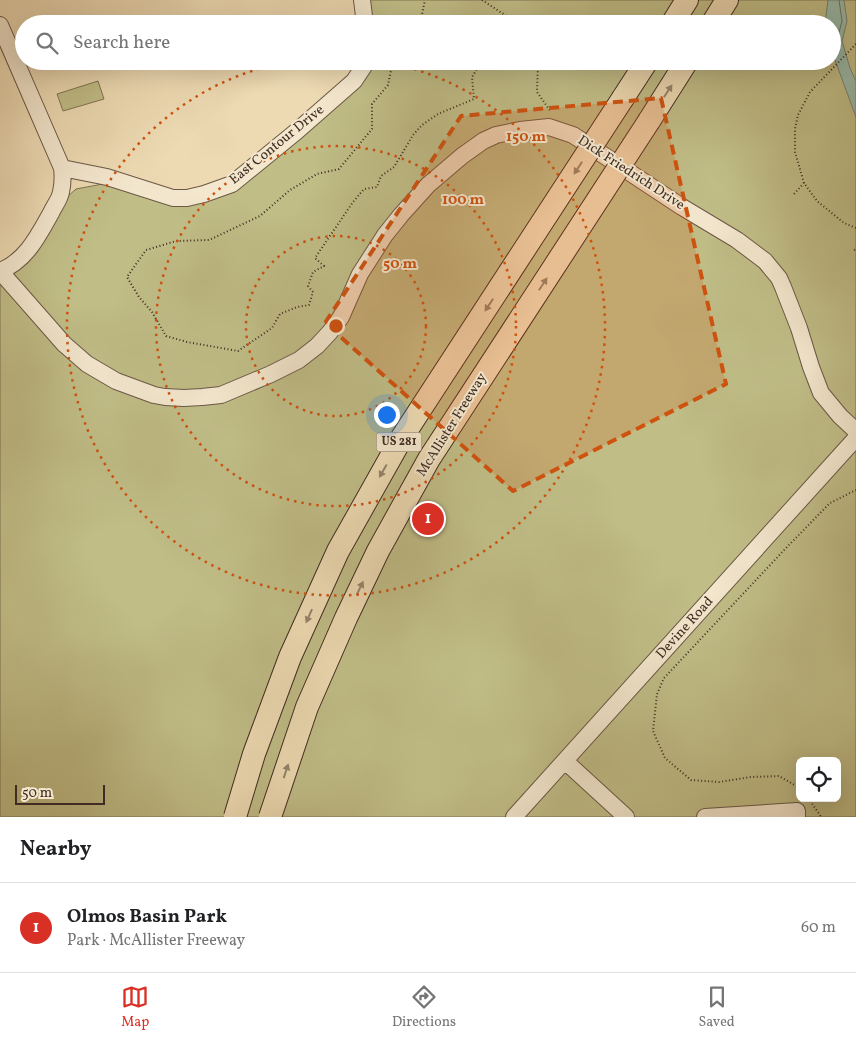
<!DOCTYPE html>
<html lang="en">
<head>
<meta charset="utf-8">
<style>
	:root { --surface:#fff; --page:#f6f6f6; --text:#202124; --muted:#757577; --line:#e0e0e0; --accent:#d93025 }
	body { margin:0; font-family:Vollkorn,serif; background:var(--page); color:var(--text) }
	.controls { position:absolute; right:15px; bottom:15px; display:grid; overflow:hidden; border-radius:8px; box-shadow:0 5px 20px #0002 }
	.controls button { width:45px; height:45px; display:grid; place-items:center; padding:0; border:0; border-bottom:1px solid var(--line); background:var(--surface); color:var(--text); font:25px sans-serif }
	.scale { position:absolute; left:15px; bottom:12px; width:90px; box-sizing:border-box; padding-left:5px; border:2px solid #402c22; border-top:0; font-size:14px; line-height:18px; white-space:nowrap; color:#402c22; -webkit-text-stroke:4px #f3e7ce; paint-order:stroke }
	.you { position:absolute; left:386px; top:414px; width:18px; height:18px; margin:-12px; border:4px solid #fff; border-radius:50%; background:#1a73e8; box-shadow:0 0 0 8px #1a73e833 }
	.badge { display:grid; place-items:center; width:32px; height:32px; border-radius:50%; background:var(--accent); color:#fff; font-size:16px; font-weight:700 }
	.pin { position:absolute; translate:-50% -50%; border:2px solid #fff; box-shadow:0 1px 5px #0006 }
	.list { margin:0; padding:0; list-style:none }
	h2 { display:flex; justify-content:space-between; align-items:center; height:65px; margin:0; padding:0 20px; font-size:21px }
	h2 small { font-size:16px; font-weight:400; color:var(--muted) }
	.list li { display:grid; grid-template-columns:32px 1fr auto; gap:15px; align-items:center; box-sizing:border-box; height:90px; padding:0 20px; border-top:1px solid var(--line) }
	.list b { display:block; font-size:19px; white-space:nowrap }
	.list p { margin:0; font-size:16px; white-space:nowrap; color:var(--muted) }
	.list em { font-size:16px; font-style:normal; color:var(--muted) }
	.icon { flex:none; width:28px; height:28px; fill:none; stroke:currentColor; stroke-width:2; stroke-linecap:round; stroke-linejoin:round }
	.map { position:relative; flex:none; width:856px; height:817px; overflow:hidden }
	.search { position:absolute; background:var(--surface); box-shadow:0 5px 20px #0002; left:15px; right:15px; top:15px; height:55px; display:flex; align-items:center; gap:12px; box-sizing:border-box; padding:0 18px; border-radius:28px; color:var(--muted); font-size:19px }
	.sheet { height:155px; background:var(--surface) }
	nav { display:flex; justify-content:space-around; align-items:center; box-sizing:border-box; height:70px; border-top:1px solid var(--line); background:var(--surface); font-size:14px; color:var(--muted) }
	nav a { display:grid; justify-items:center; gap:2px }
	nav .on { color:var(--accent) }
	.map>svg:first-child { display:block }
</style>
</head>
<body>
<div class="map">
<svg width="856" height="817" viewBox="0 0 856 817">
	<rect width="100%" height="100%" fill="#eddab3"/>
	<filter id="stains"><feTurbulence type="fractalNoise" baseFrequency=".004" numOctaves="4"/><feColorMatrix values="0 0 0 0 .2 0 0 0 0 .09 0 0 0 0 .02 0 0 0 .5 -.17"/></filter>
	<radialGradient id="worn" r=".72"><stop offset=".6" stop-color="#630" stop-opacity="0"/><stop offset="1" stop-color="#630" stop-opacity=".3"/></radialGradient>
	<path fill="#c0bd87" stroke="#807454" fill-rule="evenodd" d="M367,0h489v817h-856v-540l67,-80 9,-8 32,-6 35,12 88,-7 140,-127h461v-37h-462zM800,761h37v37h-37z
		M98,81l6,18 -41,12 -6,-17z"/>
	<path fill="#99bbab" stroke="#758274" d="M828,0h16l3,21 -5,20 8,27 6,13v36l-24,-65v-28h-7z"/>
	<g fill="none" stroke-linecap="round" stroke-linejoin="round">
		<path stroke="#6c7466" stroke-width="1" d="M832,53l6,1 1,-2 -2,-12 5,-19 -3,-21"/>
		<defs>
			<path id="minor" d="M362,0l3,24
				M0,25l62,143c1,8 1,15 -1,24 -1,7 -7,14 -10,21 -13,23 -25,48 -51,58l64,73 23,20 29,17 38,14 11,2 19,1 18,-1 19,-2 50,-21 28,-14 18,-14 13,-14 11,-15 19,-43 25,-39 16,-20 27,-30 34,-29 21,-15 13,-6 24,-5 29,-3 24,8 109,72 55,33 28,21 14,17 4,9 16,41 12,39 10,26 19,23 16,15
				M62,168l45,9 66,21h14l17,-4 28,-10 65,-53 57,-50 10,-15 1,-5
				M565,761l61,56
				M514,817l342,-379
				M705,817l92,-6v6"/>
			<path id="highway" d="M672,24l15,-24
				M712,24l15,-24
				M623,98l24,-37
				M649,121l38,-60"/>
		</defs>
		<use href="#minor" stroke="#6b5846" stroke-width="18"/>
		<use href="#highway" stroke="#402c22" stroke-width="24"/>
		<path stroke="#402c22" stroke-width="2" stroke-dasharray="1 2.5" stroke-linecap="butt" d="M482,0l26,17 8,7
			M414,24l7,-5 4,-19
			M856,44l-46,48 -12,23 -3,14v23l9,31 13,18 27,22 12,5
			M393,61l-5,24 -16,19v25l-33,40 -22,5 -27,16 -30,26 -51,24 -33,1 -30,9 -19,27 12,20 13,15 14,24 21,6 51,9 34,-23 8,-14 17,-7 12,-2 4,-13 -5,-6 5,-14 11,-6 -9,-8 38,-56 11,-13 13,-2 4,-11 13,-9 19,-32 9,-10 16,-11 36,-15 -2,-22 10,-16
			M537,61l1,3 -1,28 14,20
			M794,194l10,-11
			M854,250l2,-1
			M800,788l-21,-12 -28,1 -32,5 -28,-2 -26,-22 -12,-27 4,-37 7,-16 123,-131 43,-44 26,-13
			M808,798l12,17 1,2"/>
		<use href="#minor" stroke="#f3e7ce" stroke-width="16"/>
		<use href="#highway" stroke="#eddab3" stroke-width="22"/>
		<defs>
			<path id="highway-bridge" d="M235,817l19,-63 36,-97 48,-106 63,-112 222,-341
				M270,817l37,-110 39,-89 32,-67 51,-92 220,-338"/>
		</defs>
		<use href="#highway-bridge" stroke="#402c22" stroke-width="24" stroke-linecap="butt"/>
		<use href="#highway-bridge" stroke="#eddab3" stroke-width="22"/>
	</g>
	<defs><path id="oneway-solid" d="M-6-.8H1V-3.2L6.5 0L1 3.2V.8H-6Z" transform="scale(1.25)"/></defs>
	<g fill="#96836a">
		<use href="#oneway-solid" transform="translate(668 91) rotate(-57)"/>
		<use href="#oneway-solid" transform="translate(578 168) rotate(123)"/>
		<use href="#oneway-solid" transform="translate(543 284) rotate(-57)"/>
		<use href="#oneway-solid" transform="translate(489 305) rotate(123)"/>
		<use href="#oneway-solid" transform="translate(383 471) rotate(120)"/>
		<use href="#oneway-solid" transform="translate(360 588) rotate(-64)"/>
		<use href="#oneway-solid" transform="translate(309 616) rotate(114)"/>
		<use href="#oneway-solid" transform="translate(286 771) rotate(-72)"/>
	</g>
	<path fill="#cf520f" fill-opacity="0.2" stroke="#cf520f" stroke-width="4" stroke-dasharray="10 6" stroke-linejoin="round" d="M661,98l65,286 -213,107 -188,-168 136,-207z"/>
	<g fill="none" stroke="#cf520f" stroke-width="2.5" stroke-dasharray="2.5 5">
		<circle cx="336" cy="326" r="90"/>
		<circle cx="336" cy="326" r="180"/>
		<path d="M385 62A269 269 0 1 1 287 62"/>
	</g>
	<g text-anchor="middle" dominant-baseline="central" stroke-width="4" stroke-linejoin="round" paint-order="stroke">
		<rect fill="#f3e7ce" stroke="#766456" stroke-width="1" x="376.5" y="432.5" width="45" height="19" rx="4"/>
		<g font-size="12" font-weight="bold" fill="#402c22">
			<text x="399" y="442">US 281</text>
		</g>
		<g font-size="14" fill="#402c22" stroke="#f3e7ce">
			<text transform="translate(277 145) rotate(-39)">East Contour Drive</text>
			<text transform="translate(631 173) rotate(33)">Dick Friedrich Drive</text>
			<text transform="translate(452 425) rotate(-58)">McAllister Freeway</text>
			<text transform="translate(685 628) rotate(-48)">Devine Road</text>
		</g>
	</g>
	<circle cx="336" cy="326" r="8" fill="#cf520f" stroke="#f3e7ce" stroke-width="2.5"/>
	<g font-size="15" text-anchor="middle" font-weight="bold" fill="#cf520f" stroke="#f3e7ce" stroke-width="4" stroke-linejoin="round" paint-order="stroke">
		<text x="526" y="141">150 m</text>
		<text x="463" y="204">100 m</text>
		<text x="400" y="268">50 m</text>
	</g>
	<rect width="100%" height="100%" filter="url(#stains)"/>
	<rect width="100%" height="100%" fill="url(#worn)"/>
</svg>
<div class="controls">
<button><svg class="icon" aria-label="locate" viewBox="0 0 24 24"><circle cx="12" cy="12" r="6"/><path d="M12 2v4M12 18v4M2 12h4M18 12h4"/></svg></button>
</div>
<div class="scale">50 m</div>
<div class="you"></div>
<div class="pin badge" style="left:428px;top:519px">1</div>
<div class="search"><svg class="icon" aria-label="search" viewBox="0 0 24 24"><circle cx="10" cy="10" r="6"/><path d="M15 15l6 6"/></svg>Search here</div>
</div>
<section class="sheet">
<h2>Nearby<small></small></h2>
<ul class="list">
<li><span class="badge">1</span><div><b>Olmos Basin Park</b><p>Park · McAllister Freeway</p></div><em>60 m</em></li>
</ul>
</section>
<nav>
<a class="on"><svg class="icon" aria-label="map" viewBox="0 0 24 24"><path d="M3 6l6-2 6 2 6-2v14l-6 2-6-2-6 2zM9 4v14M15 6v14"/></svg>Map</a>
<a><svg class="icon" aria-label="directions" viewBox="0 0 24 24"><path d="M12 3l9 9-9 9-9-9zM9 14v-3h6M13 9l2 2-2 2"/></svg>Directions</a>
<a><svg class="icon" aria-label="saved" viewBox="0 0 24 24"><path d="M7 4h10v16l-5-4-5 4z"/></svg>Saved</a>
</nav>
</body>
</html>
